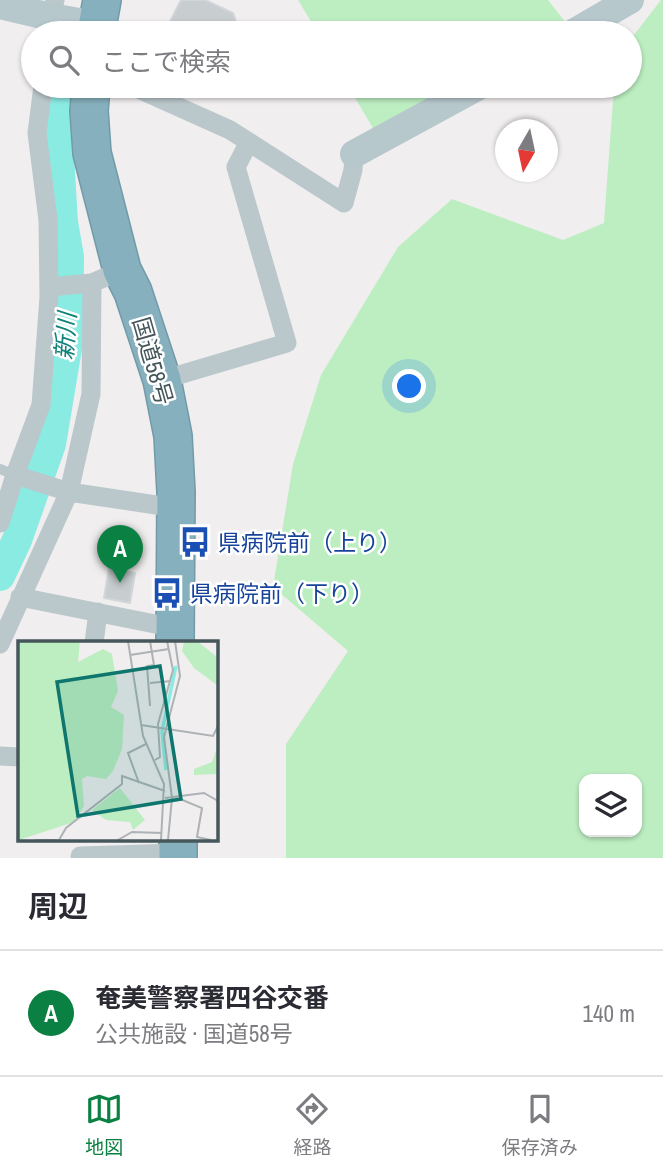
<!DOCTYPE html>
<html lang="ja">
<head>
<meta charset="utf-8">
<style>
	:root { --surface:#fff; --page:#f7f7f7; --text:#2b2b33; --muted:#7c7c81; --line:#e1e1e2; --accent:#0b8043 }
	body { margin:0; font-family:"Archivo Narrow","Noto Sans JP",sans-serif; background:var(--page); color:var(--text) }
	.controls { position:absolute; right:21px; bottom:21px; display:grid; overflow:hidden; border-radius:14px; box-shadow:0 2px 5px #0004 }
	.controls button { width:63px; height:63px; display:grid; place-items:center; padding:0; border:0; border-bottom:2px solid var(--line); background:var(--surface); color:var(--text); font:35px sans-serif }
	.compass { position:absolute; left:495px; top:119px; width:63px; height:63px; border-radius:50%; background:var(--surface); box-shadow:0 2px 5px #0004; rotate:189deg }
	.you { position:absolute; left:410px; top:387px; width:24px; height:24px; margin:-18px; border:5px solid #fff; border-radius:50%; background:#1a73e8; box-shadow:0 0 0 10px #1a73e833 }
	.badge { display:grid; place-items:center; width:46px; height:46px; border-radius:50%; background:var(--accent); color:#fff; font-size:23px; font-weight:700 }
	.pin { position:absolute; translate:-50% -58px; filter:drop-shadow(0 2px 4px #0008) }
	.pin::after { content:''; position:absolute; top:37px; width:24px; height:21px; background:inherit; clip-path:polygon(0 0,100% 0,50% 100%) }
	.list { margin:0; padding:0; list-style:none }
	h2 { display:flex; justify-content:space-between; align-items:center; height:91px; margin:0; padding:0 28px; font-size:30px }
	h2 small { font-size:23px; font-weight:400; color:var(--muted) }
	.list li { display:grid; grid-template-columns:46px 1fr auto; gap:21px; align-items:center; box-sizing:border-box; height:126px; padding:0 28px; border-top:2px solid var(--line) }
	.list b { display:block; font-size:26px; white-space:nowrap }
	.list p { margin:0; font-size:23px; white-space:nowrap; color:var(--muted) }
	.list em { font-size:23px; font-style:normal; color:var(--muted) }
	.icon { flex:none; width:38px; height:38px; fill:none; stroke:currentColor; stroke-width:2; stroke-linecap:round; stroke-linejoin:round }
	.map { position:relative; flex:none; width:663px; height:858px; overflow:hidden }
	.search { position:absolute; background:var(--surface); box-shadow:0 2px 5px #0004; left:21px; right:21px; top:21px; height:77px; display:flex; align-items:center; gap:18px; box-sizing:border-box; padding:0 24px; border-radius:38px; color:var(--muted); font-size:26px }
	.sheet { height:217px; background:var(--surface) }
	nav { display:flex; justify-content:space-around; align-items:center; box-sizing:border-box; height:98px; border-top:2px solid var(--line); background:var(--surface); font-size:19px; color:var(--muted) }
	nav a { display:grid; justify-items:center; gap:4px }
	nav .on { color:var(--accent) }
	.map>svg:first-child { display:block }
</style>
</head>
<body>
<div class="map">
<svg width="663" height="858" viewBox="0 0 663 858">
	<rect width="100%" height="100%" fill="#f1eeef"/>
	<path fill="#bdeec2" fill-rule="evenodd" d="M298,0h250l18,23 -18,10h-230z
		M661,0h2v858h-377v-114l62,-93 -75,-64 20,-123 28,-89 77,-128 54,-48 111,41 41,-17 10,-137h16v-46zM584,779h53v53h-53z
		M348,86h106l-80,44z"/>
	<g fill="none" stroke-linecap="round" stroke-linejoin="round">
		<path stroke="#8aebe3" stroke-width="30" d="M0,576l17,-36 34,-96 17,-102 1,-85 -6,-35 -4,-66 3,-70"/>
	</g>
	<path fill="#c8cdd0" stroke="#d2d6da" stroke-width="2" d="M181,0h24l28,13 7,20h-76z
		M155,86h23l-4,10z
		M109,568l26,5 -5,30 -26,-5z"/>
	<g fill="none" stroke-linecap="round" stroke-linejoin="round">
		<defs>
			<path id="highway" d="M96,33l6,-33
				M91,86l-2,25 3,42 30,117 11,22 29,88 11,56 3,56 -1,151
				M178,858v-19"/>
		</defs>
		<use href="#highway" stroke="#719ba8" stroke-width="40"/>
		<path stroke="#bac7cb" stroke-width="10" d="M0,469l15,6"/>
		<path stroke="#bac7cb" stroke-width="19" d="M49,33l2,-16 4,-17
			M132,86l98,44 114,73 9,-33 1,-16
			M49,287l43,-4
			M162,380l125,-37 -51,-176 13,-25
			M15,475l54,17 107,16
			M0,523l15,-48 26,-70 8,-108 -1,-77 -11,-87 6,-47
			M20,597l155,31
			M94,643l4,-31
			M0,644l69,-152 22,-98 1,-111 30,-13
			M0,756l19,1
			M80,856l98,-3"/>
		<path stroke="#b7c8cd" stroke-width="28" d="M0,5l51,12 34,6h12
			M573,33l57,-33
			M354,154l125,-68"/>
		<use href="#highway" stroke="#86b0bd" stroke-width="37"/>
	</g>
	<defs>
		<symbol id="bus-bare" viewBox="-9 -9 18 18"><path d="M-5-6H5V4H4V6H2V4H-2V6H-4V4H-5ZM-3.5-4V0h7V-4ZM-3.5 1.2v1.5H-2V1.2ZM2 1.2v1.5H3.5V1.2Z" fill="#1a4fb4" stroke="#fff" stroke-width="2.5" paint-order="stroke"/></symbol>
	</defs>
	<g fill-rule="evenodd">
		<use href="#bus-bare" x="173" y="520" width="44" height="44"/>
		<use href="#bus-bare" x="145" y="571" width="44" height="44"/>
	</g>
	<g text-anchor="middle" dominant-baseline="central" stroke-width="5" stroke-linejoin="round" paint-order="stroke">
		<g font-size="23" fill="#46575b" stroke="#fff">
			<text transform="translate(153 361) rotate(74)">国道58号</text>
		</g>
		<g font-size="23" fill="#164399" stroke="#fff" text-anchor="start">
			<text x="218" y="542">県病院前（上り）</text>
			<text x="190" y="593">県病院前（下り）</text>
		</g>
		<g font-size="24" font-style="italic" fill="#0f8279" stroke="#fff">
			<text transform="translate(65 336) rotate(-86)">新川</text>
		</g>
	</g>
	<g transform="translate(18 641)">
		<rect width="200" height="200" fill="#f1eeef"/>
		<path d="M0,0h62l-2,21 25,-13 9,5 6,37 -7,16 13,8 -2,34 -9,22 -7,8 -19,-3 -5,3 2,27 -10,16 -55,18zM166,0h13l20,16v28l-23,-17 -12,-17zM199,107v26l-23,1v-6l18,-7zM102,147l25,32 -12,10 -3,-8 -24,-2 -14,-10z" fill="#bdeec2"/>
		<path fill="none" stroke="#8aebe3" stroke-width="3.5" d="M148,129l-4,-39 14,-65"/>
		<path fill="none" stroke="#adb2b4" stroke-width="2" d="M110,0l15,95 21,48 -3,56M112,14l39,-6M132,42l21,-2M132,65l-3,-40 7,-1 -4,-24M123,84l72,11 5,-10M137,119l5,-3 -2,-33 15,-54 -6,-29M121,142l-11,-30 18,-9M147,157l39,-5 14,8M162,158l22,9 -5,29 14,3M17,199h22M41,199l7,-12 56,-44v-8l43,15M100,199l14,-8 30,1M150,199l4,-42 -8,-61 16,-61 -5,-35"/>
		<path fill="#0f766e" fill-opacity="0.15" stroke="#0f766e" stroke-width="3.5" d="M142,25l21,133 -103,17 -21,-134z"/>
		<rect width="200" height="200" fill="none" stroke="#46575b" stroke-width="3.5"/>
	</g>
</svg>
<div class="controls">
<button><svg class="icon" aria-label="layers" viewBox="0 0 24 24"><path d="M12 4l9 5-9 5-9-5zM3 14l9 5 9-5"/></svg></button>
</div>
<svg class="compass" viewBox="-18 -18 36 36"><path d="M0-13l5 13h-10z" fill="#e53935"/><path d="M0 13l5-13h-10z" fill="#7c7c81"/></svg>
<div class="you"></div>
<div class="pin badge" style="left:120px;top:583px">A</div>
<div class="search"><svg class="icon" aria-label="search" viewBox="0 0 24 24"><circle cx="10" cy="10" r="6"/><path d="M15 15l6 6"/></svg>ここで検索</div>
</div>
<section class="sheet">
<h2>周辺<small></small></h2>
<ul class="list">
<li><span class="badge">A</span><div><b>奄美警察署四谷交番</b><p>公共施設 · 国道58号</p></div><em>140 m</em></li>
</ul>
</section>
<nav>
<a class="on"><svg class="icon" aria-label="map" viewBox="0 0 24 24"><path d="M3 6l6-2 6 2 6-2v14l-6 2-6-2-6 2zM9 4v14M15 6v14"/></svg>地図</a>
<a><svg class="icon" aria-label="directions" viewBox="0 0 24 24"><path d="M12 3l9 9-9 9-9-9zM9 14v-3h6M13 9l2 2-2 2"/></svg>経路</a>
<a><svg class="icon" aria-label="saved" viewBox="0 0 24 24"><path d="M7 4h10v16l-5-4-5 4z"/></svg>保存済み</a>
</nav>
</body>
</html>
